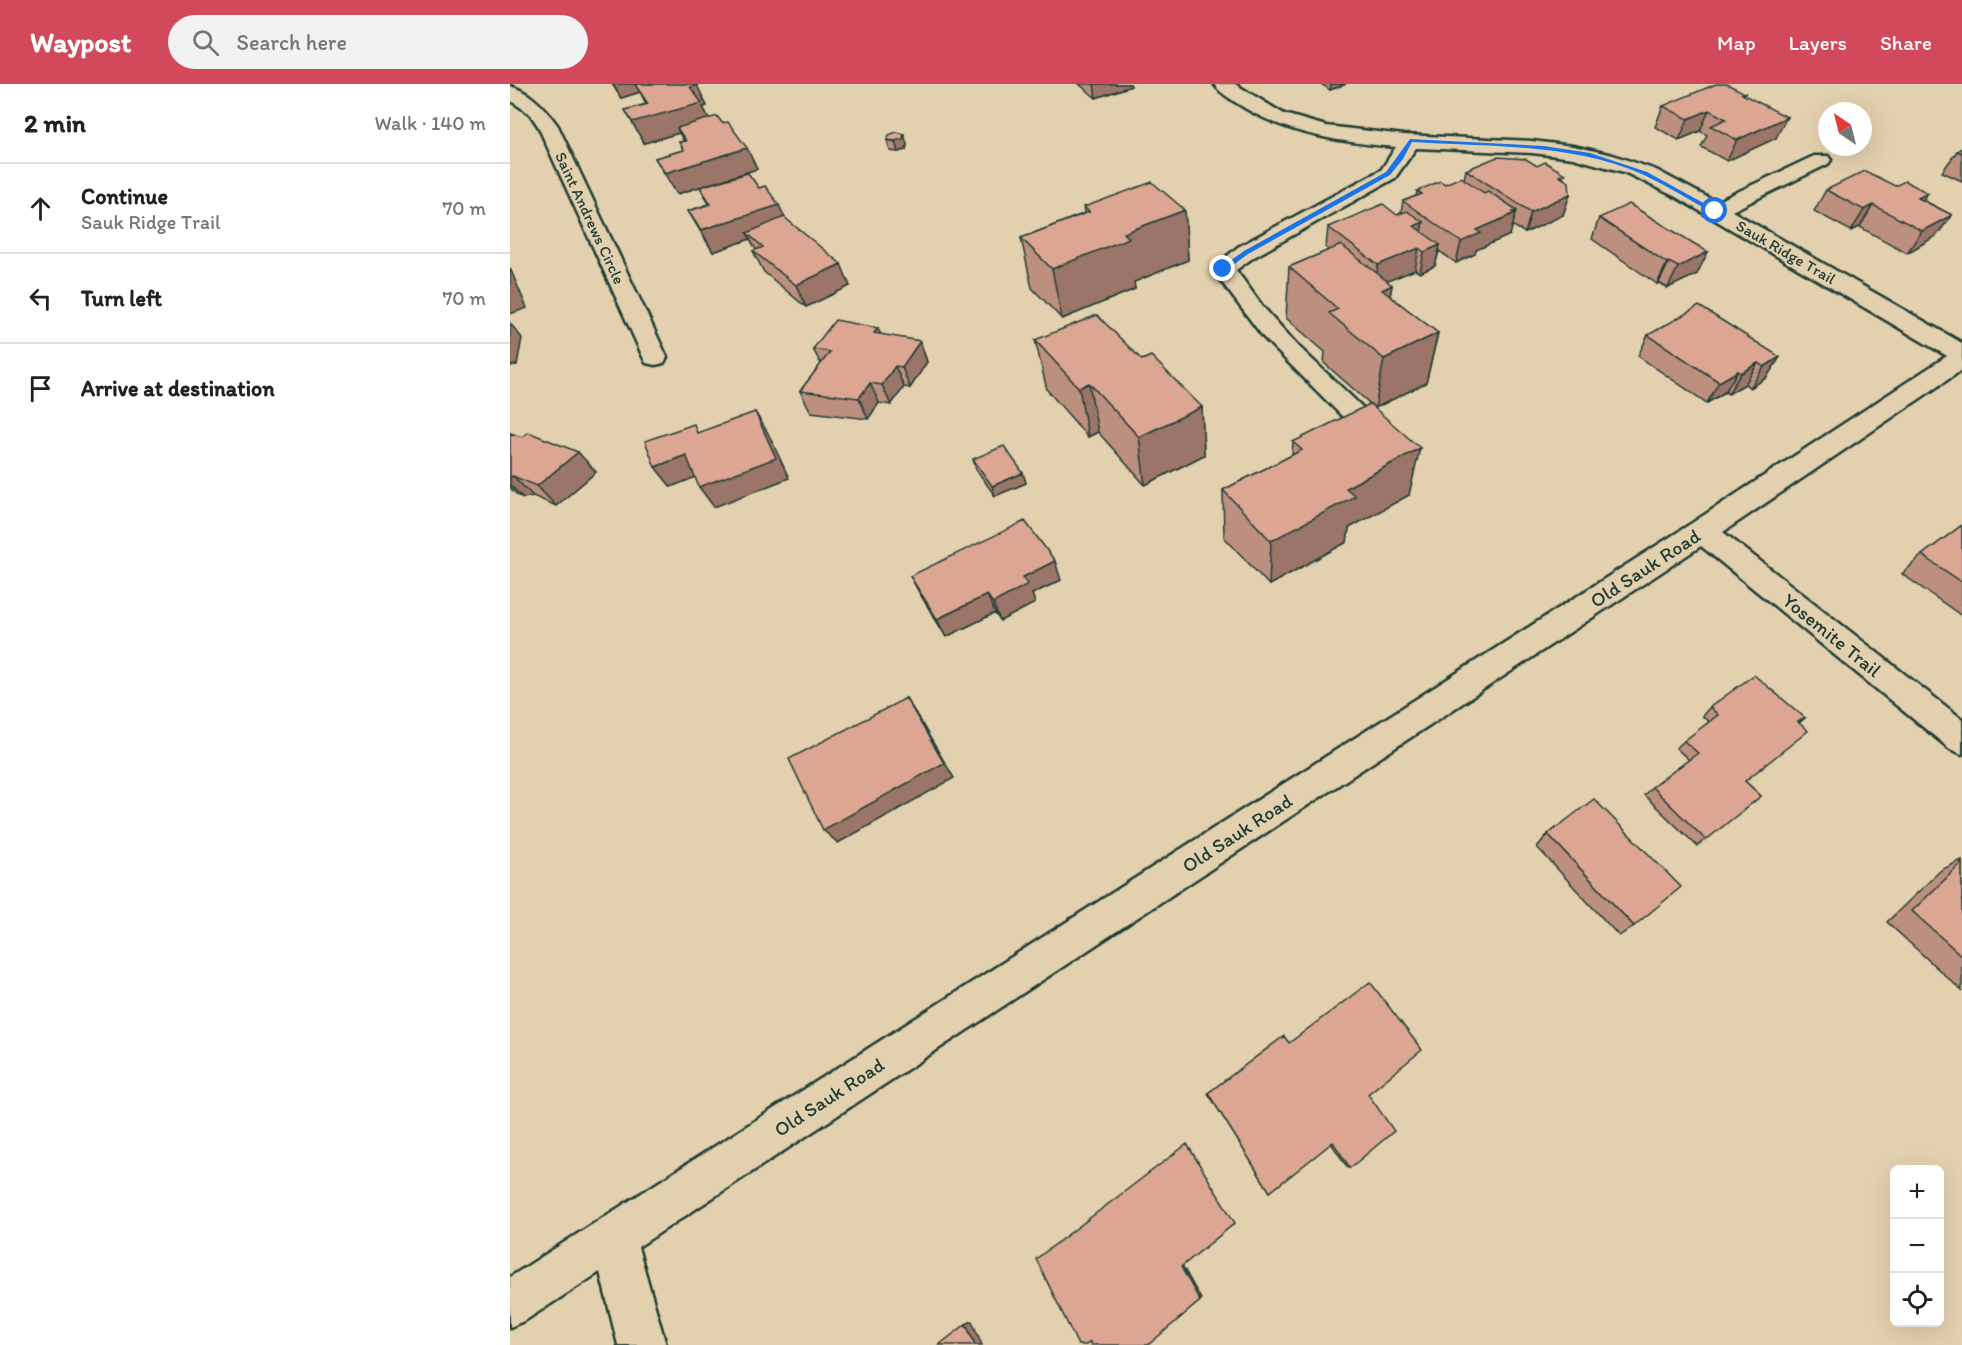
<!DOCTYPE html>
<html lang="en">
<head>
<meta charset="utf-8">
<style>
	:root { --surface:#fff; --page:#f2f2f2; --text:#202124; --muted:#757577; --line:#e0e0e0; --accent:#d1495b }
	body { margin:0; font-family:Itim,sans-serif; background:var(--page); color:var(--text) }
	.controls { position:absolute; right:18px; bottom:18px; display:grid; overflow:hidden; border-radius:9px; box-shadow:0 6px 24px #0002 }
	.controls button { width:54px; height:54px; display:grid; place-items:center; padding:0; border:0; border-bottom:2px solid var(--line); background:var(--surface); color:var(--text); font:30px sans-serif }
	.compass { position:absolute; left:1308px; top:18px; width:54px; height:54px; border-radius:50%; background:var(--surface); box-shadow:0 6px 24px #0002; rotate:325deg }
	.stop { position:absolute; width:18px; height:18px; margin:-14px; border:4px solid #1a73e8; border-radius:50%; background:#fff }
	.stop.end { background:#1a73e8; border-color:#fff; box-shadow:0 2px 6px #0008 }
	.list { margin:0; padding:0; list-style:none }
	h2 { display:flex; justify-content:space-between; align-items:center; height:78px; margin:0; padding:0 24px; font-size:26px }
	h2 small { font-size:20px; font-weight:400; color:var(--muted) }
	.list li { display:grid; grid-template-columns:39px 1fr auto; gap:18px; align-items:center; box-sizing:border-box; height:90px; padding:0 24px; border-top:2px solid var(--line) }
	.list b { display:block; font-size:22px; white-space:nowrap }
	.list p { margin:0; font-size:20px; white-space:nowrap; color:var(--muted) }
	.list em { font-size:20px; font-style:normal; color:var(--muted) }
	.icon { flex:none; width:33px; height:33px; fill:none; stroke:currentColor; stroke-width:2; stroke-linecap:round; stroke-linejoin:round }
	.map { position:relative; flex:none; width:1452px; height:1261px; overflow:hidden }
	header { display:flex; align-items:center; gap:36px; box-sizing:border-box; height:84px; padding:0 30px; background:var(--accent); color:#fff }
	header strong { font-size:28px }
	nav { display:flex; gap:33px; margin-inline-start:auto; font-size:21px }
	.search { width:420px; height:54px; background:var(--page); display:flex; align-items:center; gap:15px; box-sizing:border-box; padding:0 21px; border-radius:33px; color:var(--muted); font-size:22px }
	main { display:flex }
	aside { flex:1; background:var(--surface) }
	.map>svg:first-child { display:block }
</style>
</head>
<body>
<header>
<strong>Waypost</strong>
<div class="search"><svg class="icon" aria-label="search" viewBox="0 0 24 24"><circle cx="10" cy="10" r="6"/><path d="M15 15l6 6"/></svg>Search here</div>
<nav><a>Map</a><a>Layers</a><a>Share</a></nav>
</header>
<main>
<aside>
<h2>2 min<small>Walk · 140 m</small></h2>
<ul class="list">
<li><svg class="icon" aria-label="ahead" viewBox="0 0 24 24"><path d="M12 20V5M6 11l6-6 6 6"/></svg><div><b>Continue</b><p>Sauk Ridge Trail</p></div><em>70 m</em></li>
<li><svg class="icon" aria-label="left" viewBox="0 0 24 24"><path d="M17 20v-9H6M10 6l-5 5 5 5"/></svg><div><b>Turn left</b></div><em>70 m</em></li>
<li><svg class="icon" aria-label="arrive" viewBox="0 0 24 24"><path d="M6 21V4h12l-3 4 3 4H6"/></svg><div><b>Arrive at destination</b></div></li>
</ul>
</aside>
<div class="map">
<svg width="1452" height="1261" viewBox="0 0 1452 1261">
	<rect width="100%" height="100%" fill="#e3d0ae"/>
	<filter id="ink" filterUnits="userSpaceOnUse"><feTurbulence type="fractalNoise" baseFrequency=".0167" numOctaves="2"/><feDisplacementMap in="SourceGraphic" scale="12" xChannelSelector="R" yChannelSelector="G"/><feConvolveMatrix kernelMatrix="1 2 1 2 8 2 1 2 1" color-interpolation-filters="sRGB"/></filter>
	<g filter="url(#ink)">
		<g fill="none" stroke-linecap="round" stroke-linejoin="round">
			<defs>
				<path id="minor" d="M704,0h21l49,30 42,12 78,9 128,6 41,5 40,9 43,15 60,32 98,-46h14l3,4 -3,4 -96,47 230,132v27l-239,162 239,187v35l-12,-5 -249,-203 -1063,701 28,98h-48l-18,-73 -74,48 -16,7v-50l1182,-754 255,-167 -271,-159 -52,-25 -51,-14 -41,-5 -116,-5 -21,30 -141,79 -18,13 27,37 36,40 79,75 4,6 -4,6 -9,3 -9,-3 -96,-96 -52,-69 26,-22 143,-77 15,-23c-56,-5 -113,-13 -161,-45 -7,-5 -16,-10 -21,-18z
					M0,2c21,6 36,23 48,40l109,231 -3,6 -9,2 -9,-2 -3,-6 -105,-231 -8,-12 -20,-14z"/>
			</defs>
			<use href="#minor" stroke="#1f3d34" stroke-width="5"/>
			<use href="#minor" fill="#e3d0ae" fill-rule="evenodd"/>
		</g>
		<path fill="#bd8f7e" stroke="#1f3d34" stroke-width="1.5" d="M102,0h84l11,22 -4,1 6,11 48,51 -80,25 -22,-36 28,-8 -4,-8 5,-1 -5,-8 -35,10 -19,-33 21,-6 -6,-12 -19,6z
			M569,0h51l1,2 -35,12z
			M811,0h25l-16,6z
			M1235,9l-1,2 32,43 -49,23 -26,-14 6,-12 -7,-4 -21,9 -24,-13 8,-21z
			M377,56l20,4 -1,6 -8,2 -8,-1z
			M1452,64v33l-20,-9 15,-21z
			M1027,82l27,12 6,16 -7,21 -38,18 -13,-8 -2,10 -34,15 -1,4 -19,9 -17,-12 -4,15 -15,7 -5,-3 -29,11 6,4 -2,11 48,37 -12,50 -51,25 -51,-45 1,-11 -39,-34 3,-51 40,-17 -3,-2 2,-21 69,-12 4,-2 2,-12 13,-5 1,-5 47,-12 2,-9z
			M190,103l59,1 25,29 66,69 -44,21 -42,-35 -11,-21 3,-1 -6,-11 -37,13 -25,-41 21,-7z
			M1316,106l97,10 29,15 -16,21 -29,17 -47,-26 -9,4 -37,-20z
			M574,123l101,3 3,50 -54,22 1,7 -73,30 -30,-31 -11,-50 64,-25z
			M1089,134l98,56 -29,14 -9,-5 -2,1 -65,-45z
			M371,251l39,6 7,21 -17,26 -6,-1 -13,18 -12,-2 -11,16 -57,-7 -11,-21 21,-27 -8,-15z
			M1138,251l132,22 -14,21 -16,10 -5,-4 -17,10 -3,-2 -18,11 -69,-47z
			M525,256l107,20 60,47 2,48 -59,30 -47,-53 -10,5 -41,-47z
			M0,349l86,39 -40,34 -23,-10 -10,2 -6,-3 -7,-7z
			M783,358l116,53 -60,33 -2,14 -78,43 -45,-48 -1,-47 69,-35z
			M463,375l50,14 3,10 -31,13 -19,-27z
			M1452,441v91l-60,-42 20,-19z
			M400,492l151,4 -29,14 3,9 -35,18 -5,-8 -49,24 -26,-43z
			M1200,623l95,11 -6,5 -54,58 16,15 -64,50 -53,-51 8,-8 37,-27 -13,-12 8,-7 25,-19 -7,-6z
			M1038,750l86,92 -15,10 -82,-89z
			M1452,776v131l-75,-69 54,-52z
			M779,959l79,51 -18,74h-2l-17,-25 -61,49 -62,-99z"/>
		<path fill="#9a7467" stroke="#1f3d34" stroke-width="1.5" d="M103,0h22l5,8 -19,6z
			M584,0h36l1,2 -35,12z
			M821,0h15l-16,6z
			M187,1l10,21 -4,1 9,17 -35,4 2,5 -35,10 -12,-21 58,-35z
			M1199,26l-9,21 -21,9 9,-21z
			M1277,33l-11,21 -49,23 10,-21z
			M394,50l3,10 -1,6 -8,2 -3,-11z
			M237,64l10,21 -80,25 -12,-21z
			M1418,109l-15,21 5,-16z
			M1060,110l-7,21 -38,18 6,-21z
			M269,121l10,22 -42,6 3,6 -37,13 -12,-22z
			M1363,121l-13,22 -9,4 13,-21z
			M675,126l3,50 -54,22 1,7 -73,30 -10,-50 72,-36z
			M1007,126l-7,25 -34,15 -1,4 -19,9 5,-21 16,-12z
			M1442,131l-16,21 -29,17 15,-22z
			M913,138l-4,21 -5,-17z
			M930,161l-5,21 -15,7 4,-21z
			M909,164l-4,22 -40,16 3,-21z
			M1198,168l-11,22 -29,14 10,-21z
			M1159,178l-10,21 -2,1 10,-21z
			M331,180l9,22 -44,21 -10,-22z
			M0,184l17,40 -17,6z
			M882,201l-9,51 -1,-46z
			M0,239l12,15 -5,27 -7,1z
			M368,244l9,21 -13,-16z
			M928,249l-12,50 -51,25 9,-49z
			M410,257l7,21 -17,26 -8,-21z
			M1270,273l-14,21 -16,10 14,-21z
			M1248,279l-13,21 -17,10 13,-21z
			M385,282l9,21 -13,18 -9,-20z
			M1228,287l-13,21 -18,11 12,-21z
			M360,299l9,20 -11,16 -9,-21z
			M579,299l9,49 -10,5 -9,-49z
			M692,323l2,48 -59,30 -6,-48z
			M245,328l13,21 21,45 -75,29 -15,-20z
			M910,364l-11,47 -60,33 -2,14 -78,43 2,-44 75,-53z
			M68,368l18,20 -40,34 -19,-20z
			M176,371l15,20 -30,12 -16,-20z
			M513,389l3,10 -31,13 -3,-10z
			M3,392l20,20 -10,2 -13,-13v-8z
			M545,477l6,19 -29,14 3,9 -35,18 -7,-18 30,-26z
			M477,511l8,18 -49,24 -9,-18z
			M396,614l10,16 38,64 -116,65 -15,-13z
			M672,1181l19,34 -1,2 -19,-34z
			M462,1237l10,24h-7l-9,-21z"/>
		<path fill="#dca693" stroke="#1f3d34" stroke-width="1.5" d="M125,0h61l1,1 -7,2 12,16 -70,19 -7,-12 23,-6z
			M1206,0h11l18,9 -3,1 45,23 -50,23 -26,-14 15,-7 -17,-9 -21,9 -25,-13z
			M207,32l5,7 6,-1 19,26 -82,25 -10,-15 29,-8 -5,-8 7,-1 -9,-13z
			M386,48l8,2 -1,5 -8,2 -8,-1 2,-5z
			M1452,64v5l-5,-2z
			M987,73l29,2 11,7 8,-4 20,12 -6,2 10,6 1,12 -39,18 -65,-42z
			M1355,87l30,15 10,-5 23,12 -10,5 34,17 -30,16 -49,-26 -9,5 -38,-20z
			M238,89l11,15 6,-2 14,19 -78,25 -13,-19 23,-7 -11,-17z
			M951,93l23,16 4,-2 29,19 -4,2 3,1 -39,17 4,3 -20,9 -58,-41 19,-7 -5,-3 23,-10 5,3z
			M642,98l33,28 -61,23 5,5 -77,31 -31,-31 68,-26 -5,-5z
			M873,120l14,11 10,-4 16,11 -9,4 26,19 -16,7 -5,-4 -41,17 -50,-38z
			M1119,120l79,48 -30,15 -9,-5 -2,1 -68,-45z
			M274,133l57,47 -45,21 -43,-34 10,-4 -16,-14z
			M831,161l51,40 -10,5 56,43 -54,26 -55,-46 9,-4 -49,-42z
			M1189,222l81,51 -16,10 -6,-4 -17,10 -3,-2 -19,11 -71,-47z
			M587,231l45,45 9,-4 51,51 -63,30 -50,-54 -10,5 -44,-48z
			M325,236l43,8 -4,5 46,8 -18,26 -7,-1 -13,19 -12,-2 -11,15 -59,-7 30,-39 -17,-3z
			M860,320l50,44 -74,40 9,8 -84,45 -48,-51 79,-40 -9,-8z
			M245,328l21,46 -77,29 -13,-32 -31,12 -10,-26 49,-17 3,9z
			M18,348l50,20 -41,34 -24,-10 -3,1v-44l12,4z
			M494,362l19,27 -31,13 -19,-27z
			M515,437l30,40 -32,16 5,7 -35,19 -6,-8 -50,24 -27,-43z
			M1452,441v57l-40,-27z
			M1244,591l51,43 -7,4 10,9 -63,50 16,15 -55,44 -54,-53 46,-34 -14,-12 34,-26 -8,-8z
			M396,614l38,65 -121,67 -34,-71z
			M1084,715l87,88 -47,39 -86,-92z
			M1452,779v93l-50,-45z
			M860,898l52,68 -54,44 26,37 -44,37 -17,-26 -63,50 -62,-99 76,-57 5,7z
			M677,1060l48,79 -54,44 19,34 -52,44h-57l-1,-3 -4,3h-8l-42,-86z
			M456,1240l9,21h-36z"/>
	</g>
	<path fill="#1a73e8" d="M900,55l134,7 46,7 57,19 71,39 -5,2c-23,-13 -46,-27 -69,-38 -72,-32 -155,-28 -232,-33l-9,17 -13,16 -142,79 -23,17 -6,-2 25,-18 142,-79z"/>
	<g text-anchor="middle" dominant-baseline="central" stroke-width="4.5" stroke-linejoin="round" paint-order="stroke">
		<g font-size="16" fill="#1f3d34" stroke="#e3d0ae">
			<text transform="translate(80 134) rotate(65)">Saint Andrews Circle</text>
			<text transform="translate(1276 168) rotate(30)">Sauk Ridge Trail</text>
		</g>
		<g font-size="20" fill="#1f3d34" stroke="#e3d0ae">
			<text transform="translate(1135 484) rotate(-33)">Old Sauk Road</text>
			<text transform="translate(1322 551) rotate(39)">Yosemite Trail</text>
			<text transform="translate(727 749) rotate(-33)">Old Sauk Road</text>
			<text transform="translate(319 1013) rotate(-33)">Old Sauk Road</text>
		</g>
	</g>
</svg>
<div class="controls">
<button>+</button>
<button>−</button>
<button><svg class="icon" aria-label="locate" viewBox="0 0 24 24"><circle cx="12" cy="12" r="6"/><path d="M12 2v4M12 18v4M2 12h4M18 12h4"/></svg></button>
</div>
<svg class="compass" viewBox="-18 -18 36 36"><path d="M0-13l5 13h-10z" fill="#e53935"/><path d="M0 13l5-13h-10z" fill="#757577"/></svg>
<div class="stop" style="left:1205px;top:127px"></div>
<div class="stop end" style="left:713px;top:185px"></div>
</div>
</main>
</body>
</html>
